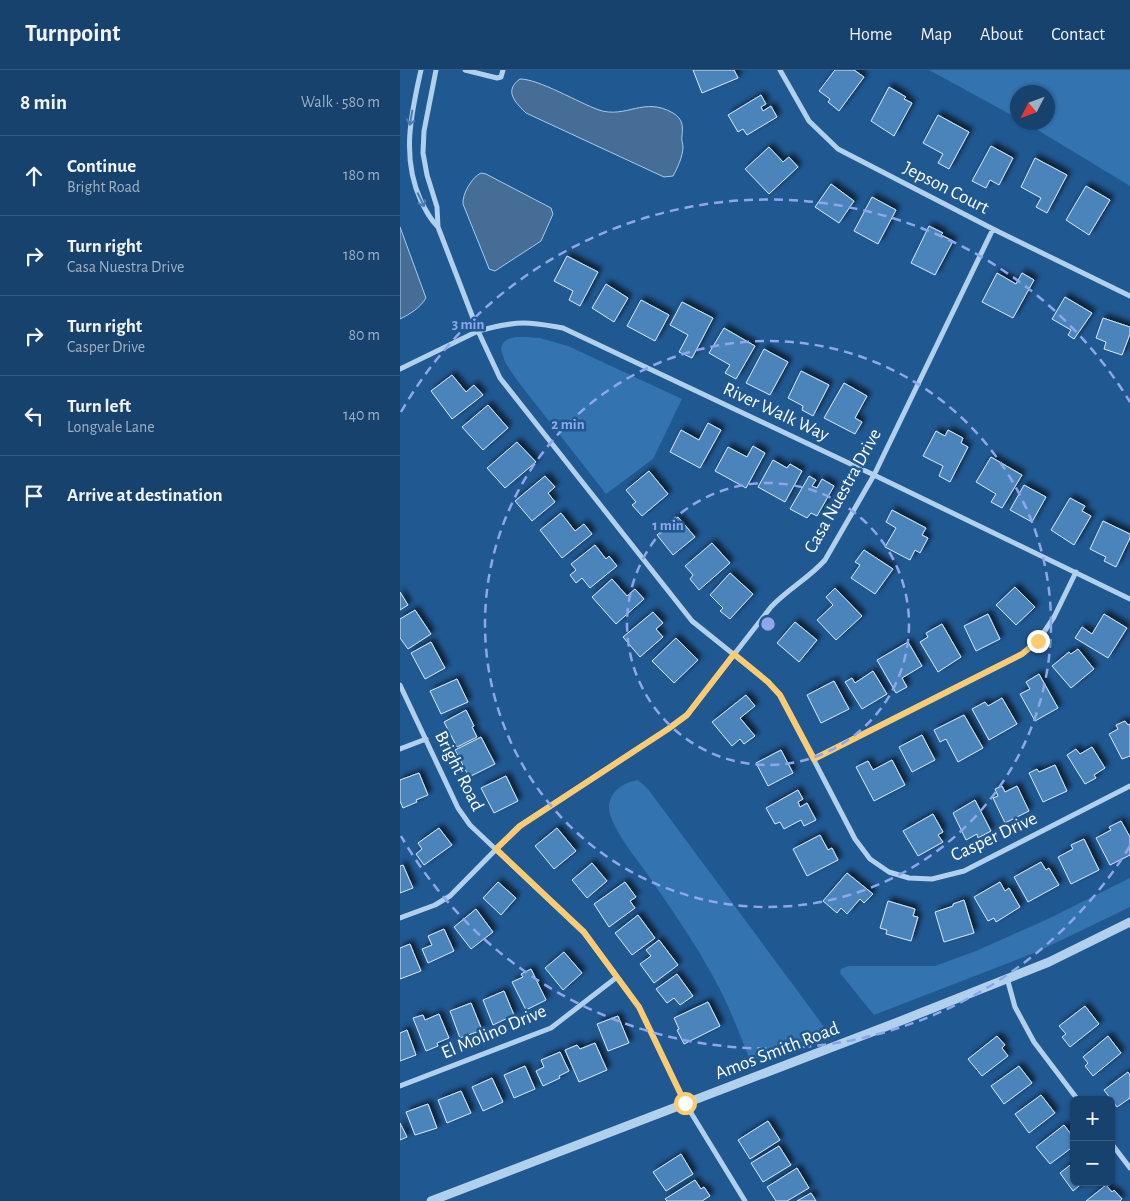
<!DOCTYPE html>
<html lang="en">
<head>
<meta charset="utf-8">
<style>
	:root { --surface:#18426e; --page:#214973; --text:#f1f3f6; --muted:#9fb0c2; --line:#365b81 }
	body { margin:0; font-family:"Alegreya Sans",sans-serif; background:var(--page); color:var(--text) }
	.controls { position:absolute; right:15px; bottom:15px; display:grid; overflow:hidden; border-radius:8px; box-shadow:0 1px 4px #0004 }
	.controls button { width:45px; height:45px; display:grid; place-items:center; padding:0; border:0; border-bottom:1px solid var(--line); background:var(--surface); color:var(--text); font:25px sans-serif }
	.compass { position:absolute; left:610px; top:15px; width:45px; height:45px; border-radius:50%; background:var(--surface); box-shadow:0 1px 4px #0004; rotate:228deg }
	.stop { position:absolute; width:15px; height:15px; margin:-11px; border:4px solid #fbcb72; border-radius:50%; background:#fff }
	.stop.end { background:#fbcb72; border-color:#fff; box-shadow:0 1px 5px #0008 }
	.list { margin:0; padding:0; list-style:none }
	h2 { display:flex; justify-content:space-between; align-items:center; height:65px; margin:0; padding:0 20px; font-size:21px }
	h2 small { font-size:16px; font-weight:400; color:var(--muted) }
	.list li { display:grid; grid-template-columns:32px 1fr auto; gap:15px; align-items:center; box-sizing:border-box; height:80px; padding:0 20px; border-top:1px solid var(--line) }
	.list b { display:block; font-size:19px; white-space:nowrap }
	.list p { margin:0; font-size:16px; white-space:nowrap; color:var(--muted) }
	.list em { font-size:16px; font-style:normal; color:var(--muted) }
	.icon { flex:none; width:28px; height:28px; fill:none; stroke:currentColor; stroke-width:2; stroke-linecap:round; stroke-linejoin:round }
	.map { position:relative; flex:none; width:730px; height:1131px; overflow:hidden }
	header { display:flex; align-items:center; gap:30px; box-sizing:border-box; height:70px; padding:0 25px; background:var(--surface); border-bottom:1px solid var(--line) }
	header strong { font-size:24px }
	nav { display:flex; gap:28px; margin-inline-start:auto; font-size:18px }
	main { display:flex }
	aside { flex:1; background:var(--surface) }
	.map>svg:first-child { display:block }
</style>
</head>
<body>
<header>
<strong>Turnpoint</strong>
<nav><a>Home</a><a>Map</a><a>About</a><a>Contact</a></nav>
</header>
<main>
<aside>
<h2>8 min<small>Walk · 580 m</small></h2>
<ul class="list">
<li><svg class="icon" aria-label="ahead" viewBox="0 0 24 24"><path d="M12 20V5M6 11l6-6 6 6"/></svg><div><b>Continue</b><p>Bright Road</p></div><em>180 m</em></li>
<li><svg class="icon" aria-label="right" viewBox="0 0 24 24"><path d="M7 20v-9h11M14 6l5 5-5 5"/></svg><div><b>Turn right</b><p>Casa Nuestra Drive</p></div><em>180 m</em></li>
<li><svg class="icon" aria-label="right" viewBox="0 0 24 24"><path d="M7 20v-9h11M14 6l5 5-5 5"/></svg><div><b>Turn right</b><p>Casper Drive</p></div><em>80 m</em></li>
<li><svg class="icon" aria-label="left" viewBox="0 0 24 24"><path d="M17 20v-9H6M10 6l-5 5 5 5"/></svg><div><b>Turn left</b><p>Longvale Lane</p></div><em>140 m</em></li>
<li><svg class="icon" aria-label="arrive" viewBox="0 0 24 24"><path d="M6 21V4h12l-3 4 3 4H6"/></svg><div><b>Arrive at destination</b></div></li>
</ul>
</aside>
<div class="map">
<svg width="730" height="1131" viewBox="0 0 730 1131">
	<defs>
		<filter id="shadow"><feDropShadow dx="4" dy="-4" stdDeviation="2.5" flood-color="#0009"/></filter>
	</defs>
	<rect width="100%" height="100%" fill="#205892"/>
	<path fill="#3373af" d="M529,0h201v116l-104,-63 22,-1v-30h-30l-1,26z
		M126,267l14,1 28,8 114,53 -29,60 -47,35 -90,-115 -11,-17 -4,-13c3,-13 14,-12 25,-12z
		M238,710l10,9 180,243 -78,28c-11,-27 -21,-55 -35,-80 -21,-39 -47,-76 -72,-112 -10,-13 -36,-47 -34,-63 2,-15 16,-23 29,-25z
		M730,808v29l-91,44 -165,64 -34,-42 1,-4 8,-3h86l41,-15 74,-33z"/>
	<path fill="#456d96" stroke="#a5ccef" d="M120,9c19,0 59,24 79,31 27,9 45,-14 74,3 10,6 10,13 9,23 -1,4 1,7 1,11 0,9 -6,22 -10,29l-9,1 -138,-64c-10,-10 -23,-22 -6,-34z
		M81,103l5,1 65,34 2,6 -12,27 -46,30 -6,-2 -1,-3 -25,-62c-1,-10 9,-27 18,-31z
		M0,157l26,71c-6,10 -16,16 -26,21z"/>
	<path fill="#4c84ba" stroke="#d7e9fa" filter="url(#shadow)" d="M293,0h41l4,8 -36,15z
		M435,0h19l10,7 -25,34 -11,-9 2,-3 -11,-8z
		M489,17l17,10 -2,2 8,4 -18,33 -23,-15z
		M361,25l5,9 -5,3 2,4 8,-5 6,11 -30,18 -4,-6 -5,3 -10,-17z
		M538,45l31,17 -20,37 -11,-6 5,-9 -20,-11z
		M591,76l22,12 -14,27 -9,-5 -4,8 -14,-7z
		M369,77l14,15 6,-5 9,10 -29,27 -24,-25z
		M635,88l32,17 -20,38 -11,-6 5,-9 -20,-11z
		M431,114l23,17 -15,22 -24,-16z
		M686,116l24,14 -21,35 -23,-15z
		M472,127l24,13 -18,34 -24,-13z
		M529,156l14,7 -2,2 12,6 -18,34 -24,-12z
		M167,186l31,16 -18,34 -11,-6 4,-9 -19,-10z
		M597,203l19,11 6,-11 12,7 -21,38 -31,-16z
		M206,214l22,14 -14,24 -22,-14z
		M665,227l27,16 -18,26 -6,-4 3,-5 -19,-11z
		M241,230l28,15 -14,26 -28,-15z
		M282,232l31,16 -21,40 -13,-6 9,-17 -18,-10z
		M703,248l27,9v7l-8,21 -18,-6 2,-7 -10,-4z
		M324,258l31,18 -19,33 -11,-6 5,-8 -21,-12z
		M364,279l24,13 -18,33 -24,-12z
		M401,301l28,14 -16,31 -11,-6 1,-4 -15,-8z
		M52,305l14,17 8,-7 9,10 -31,24 -21,-28z
		M444,313l23,13 -12,22 7,4 -7,12 -31,-16z
		M88,335l20,23 -25,22 -21,-23z
		M308,353l13,7 -21,38 -30,-16 11,-22 18,10z
		M548,360l15,8 -2,5 7,4 -18,35 -11,-6 4,-10 -20,-10 13,-25 9,5z
		M117,372l19,20 -31,26 -18,-20z
		M353,376l12,7 -19,35 -31,-17 13,-24 19,10z
		M591,387l31,18 -20,33 -11,-6 5,-8 -20,-12z
		M373,390l14,8 3,-4 12,7 -17,31 -27,-15z
		M249,401l19,23 -26,22 -10,-11 4,-3 -10,-12z
		M145,406l10,11 -7,6 7,9 -23,19 -17,-20z
		M409,406l7,4 -4,6 5,2 5,-9 12,7 -17,30 -6,-3 -4,5 -17,-9z
		M624,415l22,12 -14,25 -22,-12z
		M670,428l15,8 -3,5 9,5 -17,29 -23,-15z
		M492,440l34,18 -4,7 6,3 -8,15 -5,-3 -5,10 -25,-13 11,-19 -10,-6z
		M161,443l14,18 9,-7 8,10 -30,24 -22,-28z
		M278,447l17,20 -22,18 -16,-20z
		M703,451l27,13v4l-14,29 -12,-6 2,-4 -16,-8z
		M312,473l18,20 -31,27 -9,-11 3,-4 -8,-9z
		M195,475l11,14 3,-3 8,10 -27,22 -8,-10 -6,5 -6,-8 6,-5 -5,-6z
		M464,480l29,19 -18,25 -24,-16 9,-13 -5,-3z
		M330,503l23,21 -23,25 -10,-8 3,-3 -13,-13z
		M212,509l15,17 8,-7 9,10 -28,25 -24,-27z
		M615,517l20,20 -19,18 -20,-20z
		M435,518l27,28 -26,24 -19,-20 16,-15 -7,-8z
		M0,522l8,13 -8,5z
		M15,540l16,24 -23,15 -8,-11v-19z
		M253,542l10,11 -7,6 7,8 -23,20 -17,-20z
		M588,544l12,25 -24,12 -12,-25z
		M704,544l23,14 -19,30 -33,-20 7,-11 10,7z
		M395,552l22,18 -18,22 -22,-19z
		M542,554l19,33 -23,15 -18,-30 8,-5 -2,-4z
		M276,568l22,22 -24,23 -22,-22z
		M31,572l14,26 -20,11 -14,-26z
		M508,572l14,24 -20,12 5,9 -11,6 -19,-33z
		M678,579l16,20 -23,19 -19,-22 17,-14 2,2z
		M473,601l14,23 -25,15 -17,-27 7,-4 3,5z
		M639,604l19,34 -23,13 -15,-27 10,-5 -4,-7z
		M57,609l11,23 -27,12 -11,-23z
		M434,611l15,28 -28,14 -14,-28z
		M346,625l9,11 -15,12 15,18 -11,8 -4,-5 -8,7 -20,-24z
		M602,628l15,26 -28,16 -17,-31 13,-7 3,4z
		M66,640l8,16 -2,1 5,10 -20,10 -13,-25z
		M564,645l19,33 -25,14 -12,-23 -6,3 -6,-12z
		M725,651l3,4 2,-1v32l-8,3 -13,-25 9,-5 -2,-4z
		M522,665l13,25 -23,12 -13,-25z
		M81,667l14,27 -26,13 -14,-27z
		M692,677l13,21 -11,7 2,3 -11,6 -18,-29 9,-6 4,5z
		M381,680l12,23 -25,13 -12,-23z
		M492,690l13,25 -31,16 -18,-34 12,-6 5,9z
		M655,695l12,26 -24,11 -14,-29 8,-4 2,3z
		M19,703l9,22 -12,5 1,2 -14,6 -3,-7v-21z
		M106,706l12,25 -24,12 -13,-25z
		M602,716l3,6 12,-6 12,25 -24,12 -12,-25 5,-2 -3,-7z
		M398,720l5,9 -5,3 2,5 7,-4 9,17 -12,6 -3,-6 -17,9 -4,-7 -5,2 -9,-16z
		M575,730l16,31 -13,7 -1,-4 -11,6 -13,-27z
		M533,744l10,18 -5,3 5,7 -25,14 -15,-25z
		M721,751l9,16v18l-20,10 -14,-27 15,-8 -2,-3z
		M39,758l13,17 -28,20 -8,-11 6,-5 -4,-6z
		M157,758l19,23 -22,18 -19,-23z
		M420,765l8,15 4,-2 6,12 -31,16 -14,-27z
		M684,769l15,31 -28,14 -13,-27 15,-8 -2,-4z
		M641,792l5,8 3,-2 10,17 -31,17 -14,-25z
		M192,793l15,18 -20,17 -15,-18z
		M3,795l10,23 -13,5v-27z
		M447,803l26,21 -9,9 -4,-4 -13,15 -6,-6 -4,5 -14,-12z
		M98,812l18,16 -15,17 -18,-17z
		M225,812l11,15 -6,4 5,7 -26,19 -15,-23z
		M600,812l5,9 4,-3 11,19 -24,15 -2,-4 -6,3 -14,-24z
		M564,830l10,33 -30,9 -9,-30 18,-6v-2z
		M488,831l27,8 -2,7 5,1 -7,24 -25,-7 1,-4 -7,-2z
		M76,839l17,23 -22,17 -17,-22z
		M238,845l17,23 -23,17 -17,-22z
		M44,859l10,22 -26,12 -6,-14 10,-4 -4,-9z
		M259,870l19,25 -24,18 -14,-19 11,-8 -5,-6z
		M10,874l11,27 -21,8v-31z
		M164,882l18,21 -19,17 -18,-22z
		M131,899l15,31 -20,10 -14,-28 11,-5 -2,-3z
		M277,904l16,22 -13,9 -6,-7 -7,5 -11,-14z
		M104,921l10,24 -21,10 -10,-25z
		M308,932l12,24 -36,18 -7,-14 2,-1 -5,-11z
		M71,933l11,27 -22,8 -10,-27z
		M685,936l14,18 -29,23 -8,-10 4,-3 -7,-8z
		M39,944l10,24 -12,5 1,3 -12,5 -13,-33 10,-3 2,5z
		M218,946l11,27 -21,8 -11,-27z
		M7,960l9,25 -16,6v-28z
		M597,966l8,9 -3,3 6,8 -26,20 -14,-17z
		M708,966l13,17 -28,23 -8,-10 3,-3 -5,-6z
		M195,973l12,27 -28,12 -14,-32 12,-5 3,4z
		M160,982l9,19 -10,5 1,2 -17,8 -7,-15 8,-4 -3,-7z
		M125,996l10,23 -21,9 -10,-23z
		M619,996l13,17 -28,21 -13,-18z
		M728,1002l2,3v23l-13,9 -13,-17z
		M92,1008l11,24 -20,9 -11,-24z
		M61,1021l10,22 -24,10 -9,-23z
		M641,1025l14,18 -26,20 -14,-19z
		M28,1034l9,24 -22,7 -9,-23z
		M368,1051l12,19 -30,19 -12,-19z
		M0,1053l7,14 -7,3z
		M664,1055l10,13v8l-24,18 -14,-17z
		M379,1076l12,19 -28,17 -12,-19z
		M281,1084l12,20 -27,17 -13,-19z
		M674,1092v20h10l-11,9 -13,-18z
		M397,1098l12,20 -22,13h-11l-9,-14z
		M295,1110l6,9 3,-2 6,9 -8,5h-35l-2,-2z
		M706,1115l6,7 2,-2 8,9 -2,2h-34z
		M411,1123l5,8h-19z"/>
	<g fill="none" stroke-linecap="round" stroke-linejoin="round">
		<path stroke="#b1d0ed" stroke-width="5" d="M21,0c-10,44 -20,88 0,131 5,10 9,18 17,26
			M36,0l-12,61 -1,22 4,22 10,32 1,20 40,104 22,47 192,243 76,61 12,13 75,144 15,20 19,13 20,6 23,1 32,-8 166,-85
			M65,0l32,8 4,-1 2,-7
			M380,0l29,51 29,28 155,80 137,67
			M0,299l78,-38c15,-4 30,-8 46,-8 13,0 27,3 39,5l311,147 256,124
			M0,615l58,123 12,17 114,108 55,74 46,96 60,98
			M0,679l26,-10
			M413,689l209,-105 16,-13 16,-24 22,-45
			M0,848l35,-13 15,-9 69,-70 149,-97 19,-14 84,-108c17,-18 38,-29 54,-47l49,-85 119,-246
			M607,908l8,29 19,35 44,58
			M0,1016l151,-58 66,-51
			M711,1073l19,25"/>
		<path stroke="#b1d0ed" stroke-width="9" d="M31,1131l472,-181 146,-58 81,-40"/>
	</g>
	<defs><path id="oneway-shaft" d="M-6 0H5M1.5-3L5.5 0L1.5 3" fill="none" stroke-width="1.6" stroke-linecap="round" stroke-linejoin="round" transform="scale(1.25)"/></defs>
	<g stroke="#4c7cad">
		<use href="#oneway-shaft" transform="translate(11 48) rotate(100)"/>
		<use href="#oneway-shaft" transform="translate(21 130) rotate(65)"/>
	</g>
	<g fill="none" stroke-linecap="round" stroke-linejoin="round">
		<path stroke="#fbcb72" stroke-width="6" d="M285,1033l-46,-96 -55,-75 -88,-83 24,-23 148,-97 19,-14 47,-61 34,28 12,13 34,64 208,-105 16,-13"/>
	</g>
	<g fill="none" stroke="#8ea6ec" stroke-width="2.5" stroke-dasharray="9 6">
		<circle cx="368" cy="554" r="141"/>
		<circle cx="368" cy="554" r="283"/>
		<path d="M730 776A424 424 0 0 1 1 766M1 342A424 424 0 0 1 730 332"/>
	</g>
	<g text-anchor="middle" dominant-baseline="central" stroke-width="5" stroke-linejoin="round" paint-order="stroke">
		<g font-size="19" fill="#fff" stroke="#205892">
			<text transform="translate(546 118) rotate(27)">Jepson Court</text>
			<text transform="translate(376 342) rotate(25)">River Walk Way</text>
			<text transform="translate(443 421) rotate(-61)">Casa Nuestra Drive</text>
			<text transform="translate(59 701) rotate(63)">Bright Road</text>
			<text transform="translate(594 767) rotate(-25)">Casper Drive</text>
			<text transform="translate(94 962) rotate(-23)">El Molino Drive</text>
			<text transform="translate(377 981) rotate(-21)">Amos Smith Road</text>
		</g>
	</g>
	<circle cx="368" cy="554" r="8" fill="#8ea6ec" stroke="#205892" stroke-width="2.5"/>
	<g font-size="15" text-anchor="middle" font-weight="bold" fill="#8ea6ec" stroke="#205892" stroke-width="5" stroke-linejoin="round" paint-order="stroke">
		<text x="68" y="259">3 min</text>
		<text x="168" y="359">2 min</text>
		<text x="268" y="460">1 min</text>
	</g>
</svg>
<div class="controls">
<button>+</button>
<button>−</button>
</div>
<svg class="compass" viewBox="-18 -18 36 36"><path d="M0-13l5 13h-10z" fill="#e53935"/><path d="M0 13l5-13h-10z" fill="#9fb0c2"/></svg>
<div class="stop" style="left:285px;top:1033px"></div>
<div class="stop end" style="left:638px;top:571px"></div>
</div>
</main>
</body>
</html>
